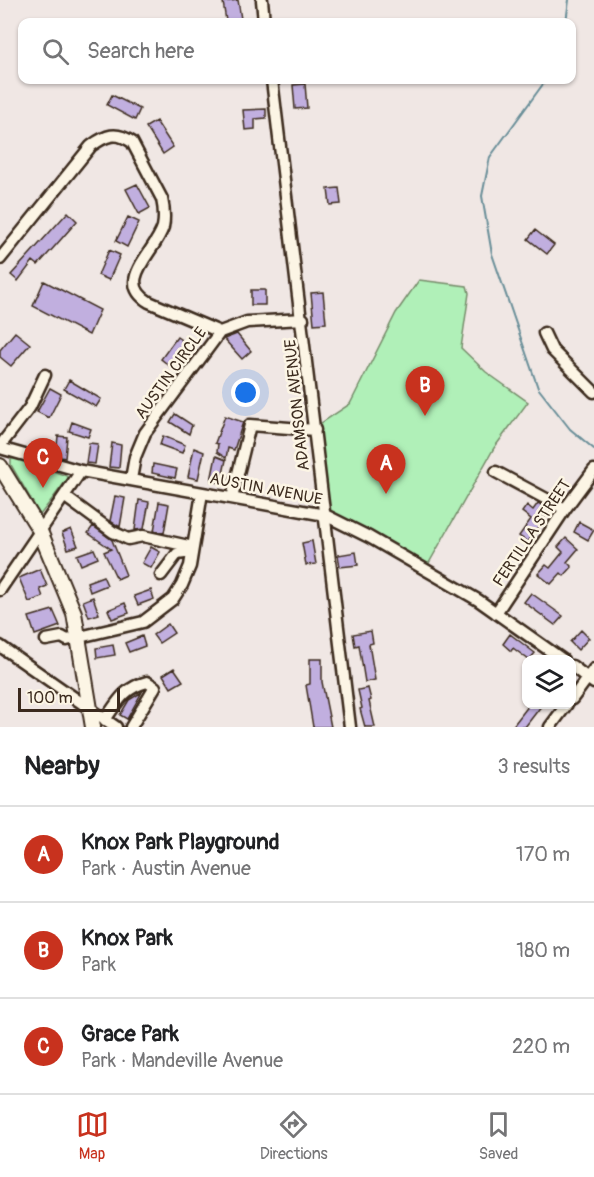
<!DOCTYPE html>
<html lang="en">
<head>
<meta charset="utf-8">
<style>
	:root { --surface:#fff; --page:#f6f6f6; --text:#202124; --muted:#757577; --line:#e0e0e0; --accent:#c8321e }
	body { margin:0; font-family:Pangolin,sans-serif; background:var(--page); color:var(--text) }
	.controls { position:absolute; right:18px; bottom:18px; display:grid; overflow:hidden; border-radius:12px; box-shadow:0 2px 4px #0004 }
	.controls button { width:54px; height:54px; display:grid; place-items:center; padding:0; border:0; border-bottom:2px solid var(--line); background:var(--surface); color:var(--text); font:30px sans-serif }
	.scale { position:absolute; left:18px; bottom:15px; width:102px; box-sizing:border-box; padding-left:6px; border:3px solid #3b2a1e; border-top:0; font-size:16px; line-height:21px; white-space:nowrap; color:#3b2a1e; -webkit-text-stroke:4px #fcf5e5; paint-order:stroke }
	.you { position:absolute; left:246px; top:393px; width:21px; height:21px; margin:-15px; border:4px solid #fff; border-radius:50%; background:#1a73e8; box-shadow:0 0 0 9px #1a73e833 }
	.badge { display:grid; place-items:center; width:39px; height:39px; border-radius:50%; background:var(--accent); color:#fff; font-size:20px; font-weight:700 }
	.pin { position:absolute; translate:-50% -50px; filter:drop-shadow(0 2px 3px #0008) }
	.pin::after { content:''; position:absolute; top:32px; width:21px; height:18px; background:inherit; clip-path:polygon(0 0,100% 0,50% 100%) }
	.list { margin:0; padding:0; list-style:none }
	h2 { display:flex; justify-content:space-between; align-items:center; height:78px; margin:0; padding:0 24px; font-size:26px }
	h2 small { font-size:20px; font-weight:400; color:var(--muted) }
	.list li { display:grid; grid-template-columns:39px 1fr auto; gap:18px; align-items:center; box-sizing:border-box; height:96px; padding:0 24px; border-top:2px solid var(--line) }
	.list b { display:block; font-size:22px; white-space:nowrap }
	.list p { margin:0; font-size:20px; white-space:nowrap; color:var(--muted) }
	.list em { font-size:20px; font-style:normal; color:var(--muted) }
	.icon { flex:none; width:33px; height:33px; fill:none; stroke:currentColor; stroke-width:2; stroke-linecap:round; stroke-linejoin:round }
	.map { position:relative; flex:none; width:594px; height:727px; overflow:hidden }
	.search { position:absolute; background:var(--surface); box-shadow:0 2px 4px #0004; left:18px; right:18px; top:18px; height:66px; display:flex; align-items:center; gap:15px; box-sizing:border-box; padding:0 21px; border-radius:12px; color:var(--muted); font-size:22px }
	.sheet { height:366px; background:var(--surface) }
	nav { display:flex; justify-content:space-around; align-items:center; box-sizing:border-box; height:84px; border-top:2px solid var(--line); background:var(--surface); font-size:16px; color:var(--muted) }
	nav a { display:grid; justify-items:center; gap:3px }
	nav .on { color:var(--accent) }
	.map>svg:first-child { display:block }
</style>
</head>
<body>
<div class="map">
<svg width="594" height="727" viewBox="0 0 594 727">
	<rect width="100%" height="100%" fill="#f0e7e4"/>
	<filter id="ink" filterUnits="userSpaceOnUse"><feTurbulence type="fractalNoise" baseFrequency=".0167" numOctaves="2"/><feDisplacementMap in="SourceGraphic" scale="12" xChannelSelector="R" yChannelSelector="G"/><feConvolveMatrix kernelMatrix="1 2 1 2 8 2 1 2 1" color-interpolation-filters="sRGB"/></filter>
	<g filter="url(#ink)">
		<path fill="#b0f0b8" stroke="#768d6b" stroke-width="1.5" d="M419,280l48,6 2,7 -8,55 25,24 42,30 -34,46 -69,122 -100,-55 -10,-88 35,-23 46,-91z
			M18,458l51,19 -29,38 -29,-50v-6z"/>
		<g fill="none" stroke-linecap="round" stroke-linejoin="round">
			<path stroke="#698e98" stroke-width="2" d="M566,22l3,-22
				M546,80l-56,77 -8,39 10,58 46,134 32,41 24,20"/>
		</g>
		<path fill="#c1afdf" stroke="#3b2a1e" stroke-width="1.5" d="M238,0l3,19 -15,2 -3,-19z
			M305,84l2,24 -12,1 -2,-24z
			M112,95l28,14 -5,11 -28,-15z
			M266,109v9l-11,1v10l-10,1 -2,-20z
			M156,121l17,26 -10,7 -17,-27z
			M137,184l13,24 -11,6 -13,-25z
			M339,188l2,16 -11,1 -2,-16z
			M68,212l9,9 -21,24 -18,20 -5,-4 -15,20 -7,-6z
			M128,217l11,5 -12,25 -11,-6z
			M535,230l19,15 -7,9 -19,-15z
			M109,250l11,5 -11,25 -11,-5z
			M44,281l56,29 -11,25 -56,-29z
			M251,290h14v15h-14z
			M323,292l3,31 -12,1 -3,-31z
			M15,332l15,12 -19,22 -11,-9v-7z
			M237,334l14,17 -9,8 -18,-20z
			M177,337l10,7 -16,23 -10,-8z
			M69,380l32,19 -5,8 -32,-18z
			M50,388l11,6 -12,24 -12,-6z
			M175,414l17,11 -3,9 -19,-12z
			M225,416l18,6 -9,28 -6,-2 -2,10 -9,-6 1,-8 -3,-1z
			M72,422l19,7 -3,8 -19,-6z
			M58,436l9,1 -2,21 -9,-2z
			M163,436l22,9 -3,8 -22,-8z
			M89,443l9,1 -3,20 -9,-1z
			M112,443l9,2 -2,23 -10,-1z
			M194,448l10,4 -6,27 -10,-2z
			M216,456l10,4 -5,23 -10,-2z
			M153,464l24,5 -2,9 -23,-5z
			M115,496l10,2 -5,29 -10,-6z
			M139,500l10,2 -5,27 -9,1z
			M159,502l10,2 -5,29 -10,-2z
			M538,503l12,8 -4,6 -4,-3 -2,3 4,3 -16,22 -9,-6 12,-17 -9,-7 5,-7 6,5z
			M579,522l15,8 -6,10 -14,-8z
			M93,526l19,14 14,35 -9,4 -13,-27 7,-3 -23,-16z
			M71,529l7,17 -10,3 -6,-16z
			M566,538l12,11 -11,13 5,5 -8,9 -3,-3 -10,11 -13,-10 8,-9 4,3 13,-16 -5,-5z
			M312,541l4,23 -10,1 -4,-22z
			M151,547l9,5 -9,16 -9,-5z
			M94,549l4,9 -17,7 -4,-10z
			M356,552l2,13 -18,2 -2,-12z
			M40,569l7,17 -7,3 3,8 -14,5 -10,-24z
			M103,576l4,9 -17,7 -3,-10z
			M151,590l3,9 -16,6 -4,-9z
			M531,593l32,23 -8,9 -31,-23z
			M93,597l6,17 -10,3 -6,-16z
			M125,603l4,10 -17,6 -4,-9z
			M53,610l7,16 -25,9 -6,-18z
			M168,624l6,9 -15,10 -6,-8z
			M581,630l8,8 -11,12 -8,-8z
			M371,631l2,12 -4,1 6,36 -10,2 -6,-37 -4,1 -2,-12z
			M510,634l25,19 -6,7 -16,-12 -2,3 -8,-7z
			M142,636l3,10 -16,6 -4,-9z
			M113,645l2,10 -18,3 -1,-10z
			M310,659h12v23l9,45h-18l-7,-42 4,-1z
			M174,668l9,13 -12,7 -8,-13z
			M368,688l3,12 -2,1 6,26h-10l-5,-18 2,-1 -4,-18z
			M142,692l-15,27 -7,-4 9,-15z
			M529,705h13l-17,22h-13z"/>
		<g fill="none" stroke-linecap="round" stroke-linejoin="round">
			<defs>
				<path id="minor" d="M262,0l2,22
					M272,80l78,647
					M0,259l91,-113c15,-11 25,-15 41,-4l30,57c2,9 3,18 1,28 -8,26 -49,54 -14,75l71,30
					M544,333l8,17 42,42
					M0,446l30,-39 15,-32
					M0,448l81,23 244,44 44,22 109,63 85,60
					M496,472l69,37
					M131,479l4,-22 10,-24 75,-101 27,-10 56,-3
					M64,496l49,36 15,7 15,-3 50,11
					M232,498l18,-73 65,5
					M161,575l16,-21 15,-2
					M0,590l81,-119
					M496,613l69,-104 29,-39
					M46,640l16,-3 5,3 76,-18 30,-23 9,-14 8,-19 12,-73
					M0,646l116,81
					M572,666l22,17
					M572,699l22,-30
					M105,720c13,-19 19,-32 42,-38l8,5 -24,40
					M550,727l17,-23"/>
				<path id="major" d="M0,466l39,63 35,84 19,114"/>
			</defs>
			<use href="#minor" stroke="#3b2a1e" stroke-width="15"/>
			<use href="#major" stroke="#3b2a1e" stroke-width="18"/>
			<use href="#minor" stroke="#fcf5e5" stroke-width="10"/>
			<use href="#major" stroke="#fcf5e5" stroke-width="14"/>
		</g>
	</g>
	<g text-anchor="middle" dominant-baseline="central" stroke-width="5" stroke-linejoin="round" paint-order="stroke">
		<g font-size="16" fill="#3b2a1e" stroke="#fcf5e5">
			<text transform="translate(171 373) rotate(-54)">AUSTIN CIRCLE</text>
			<text transform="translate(297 405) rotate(-96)">ADAMSON AVENUE</text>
			<text transform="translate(266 489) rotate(11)">AUSTIN AVENUE</text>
			<text transform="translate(532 533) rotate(-56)">FERTILLA STREET</text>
		</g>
	</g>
</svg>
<div class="controls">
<button><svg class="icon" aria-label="layers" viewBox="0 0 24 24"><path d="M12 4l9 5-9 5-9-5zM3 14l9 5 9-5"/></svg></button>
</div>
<div class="scale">100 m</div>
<div class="you"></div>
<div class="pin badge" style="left:386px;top:494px">A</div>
<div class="pin badge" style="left:425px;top:416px">B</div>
<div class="pin badge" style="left:43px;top:488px">C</div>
<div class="search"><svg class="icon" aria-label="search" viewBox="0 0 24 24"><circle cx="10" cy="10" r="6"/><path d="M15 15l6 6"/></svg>Search here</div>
</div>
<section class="sheet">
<h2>Nearby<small>3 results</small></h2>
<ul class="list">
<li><span class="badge">A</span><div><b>Knox Park Playground</b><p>Park · Austin Avenue</p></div><em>170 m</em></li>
<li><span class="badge">B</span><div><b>Knox Park</b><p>Park</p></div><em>180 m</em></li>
<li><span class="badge">C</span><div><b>Grace Park</b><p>Park · Mandeville Avenue</p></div><em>220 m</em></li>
</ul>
</section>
<nav>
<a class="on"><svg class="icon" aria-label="map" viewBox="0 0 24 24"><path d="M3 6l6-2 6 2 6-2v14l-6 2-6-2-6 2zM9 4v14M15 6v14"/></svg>Map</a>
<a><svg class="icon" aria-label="directions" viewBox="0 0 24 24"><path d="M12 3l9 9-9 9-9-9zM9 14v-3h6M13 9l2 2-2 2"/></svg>Directions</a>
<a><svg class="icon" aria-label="saved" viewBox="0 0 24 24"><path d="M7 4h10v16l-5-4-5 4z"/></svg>Saved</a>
</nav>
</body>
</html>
